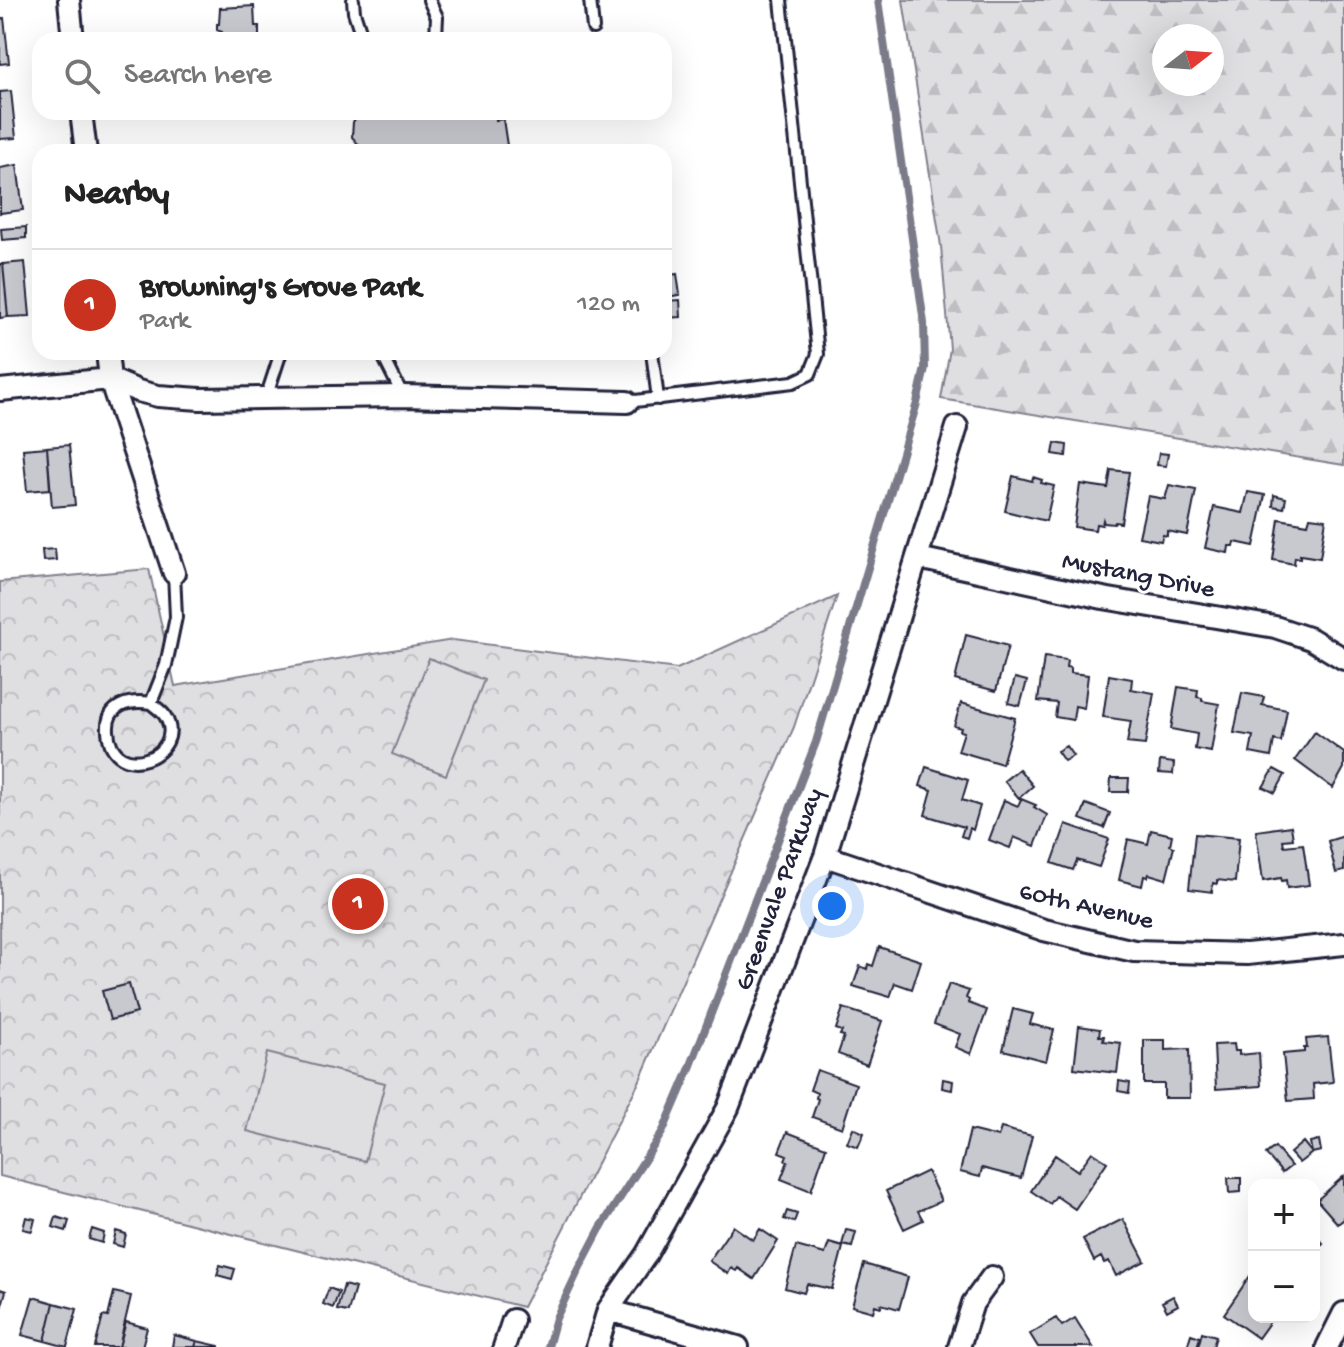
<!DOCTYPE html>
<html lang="en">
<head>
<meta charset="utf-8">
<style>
	:root { --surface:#fff; --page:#f6f6f6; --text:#222; --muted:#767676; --line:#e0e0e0; --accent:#c8321e }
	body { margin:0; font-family:"Gochi Hand",sans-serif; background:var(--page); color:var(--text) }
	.controls { position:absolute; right:24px; bottom:24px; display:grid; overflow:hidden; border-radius:16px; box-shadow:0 8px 32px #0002 }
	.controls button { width:72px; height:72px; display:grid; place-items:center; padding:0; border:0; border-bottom:2px solid var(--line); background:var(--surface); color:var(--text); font:40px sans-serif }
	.compass { position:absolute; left:1152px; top:24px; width:72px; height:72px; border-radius:50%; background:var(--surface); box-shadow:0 8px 32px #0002; rotate:73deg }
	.you { position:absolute; left:832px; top:906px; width:28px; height:28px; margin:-20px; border:6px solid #fff; border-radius:50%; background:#1a73e8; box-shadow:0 0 0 12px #1a73e833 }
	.badge { display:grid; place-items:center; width:52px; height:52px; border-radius:50%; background:var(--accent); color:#fff; font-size:26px; font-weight:700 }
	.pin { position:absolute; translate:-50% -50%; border:4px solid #fff; box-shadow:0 2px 8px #0006 }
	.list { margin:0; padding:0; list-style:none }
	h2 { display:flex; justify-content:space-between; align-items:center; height:104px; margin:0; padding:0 32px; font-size:34px }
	h2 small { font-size:26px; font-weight:400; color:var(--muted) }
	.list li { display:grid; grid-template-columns:52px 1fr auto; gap:24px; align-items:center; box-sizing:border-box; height:112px; padding:0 32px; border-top:2px solid var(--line) }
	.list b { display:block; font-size:30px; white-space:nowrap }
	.list p { margin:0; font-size:26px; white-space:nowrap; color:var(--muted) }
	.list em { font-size:26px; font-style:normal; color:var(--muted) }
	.icon { flex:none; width:44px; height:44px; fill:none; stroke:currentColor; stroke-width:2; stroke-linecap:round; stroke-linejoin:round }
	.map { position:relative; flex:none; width:1344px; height:1347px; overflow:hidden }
	.search { position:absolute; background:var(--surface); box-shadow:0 8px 32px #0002; left:32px; top:32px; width:640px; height:88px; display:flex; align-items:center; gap:20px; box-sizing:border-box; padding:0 28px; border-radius:24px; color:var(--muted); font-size:30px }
	.panel { position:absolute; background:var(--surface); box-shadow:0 8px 32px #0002; left:32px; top:144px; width:640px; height:216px; border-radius:24px }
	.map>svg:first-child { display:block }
</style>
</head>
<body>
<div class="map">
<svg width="1344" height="1347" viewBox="0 0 1344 1347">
	<defs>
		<pattern id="forest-firs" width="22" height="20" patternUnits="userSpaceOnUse" patternTransform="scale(2)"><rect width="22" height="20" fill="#dfdfe2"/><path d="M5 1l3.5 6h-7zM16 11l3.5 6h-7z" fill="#bfbfc3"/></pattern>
		<pattern id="park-crowns" width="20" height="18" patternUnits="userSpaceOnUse" patternTransform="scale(2)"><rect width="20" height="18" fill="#dfdfe2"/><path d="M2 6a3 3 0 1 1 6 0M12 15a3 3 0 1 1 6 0" fill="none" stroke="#bfbfc3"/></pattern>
	</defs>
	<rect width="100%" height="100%" fill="#fff"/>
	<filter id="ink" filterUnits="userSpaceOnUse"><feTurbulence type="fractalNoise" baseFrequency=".0125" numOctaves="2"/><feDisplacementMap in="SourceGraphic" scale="16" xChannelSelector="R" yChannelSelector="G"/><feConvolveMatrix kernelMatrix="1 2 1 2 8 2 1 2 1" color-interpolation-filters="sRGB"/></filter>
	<g filter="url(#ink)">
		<path fill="url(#forest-firs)" stroke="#80808e" stroke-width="2" fill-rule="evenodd" d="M903,0h441v465l-403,-66 9,-50 -9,-103zM1164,36h48v48h-48z"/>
		<path fill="url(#park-crowns)" stroke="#80808e" stroke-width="2" d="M149,569l26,117 278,-46 224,29 160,-73 -43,131 -155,355 -116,225 -523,-131v-594z"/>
		<path fill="#dfdfe2" stroke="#80808e" stroke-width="2" d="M429,658l55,22 -38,95 -54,-21z
			M267,1053l118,30 -20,78 -118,-30z"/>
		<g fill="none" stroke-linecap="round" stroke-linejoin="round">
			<path stroke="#7a7a88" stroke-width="8" d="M548,1347l8,-29 23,-49 21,-40 63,-98 27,-63 126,-326 101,-339 8,-35 -1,-45 -46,-323"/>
		</g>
		<path fill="#c8c8cf" stroke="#22223b" stroke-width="2" d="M254,6l1,20h4v14h-37v-8l-5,-2v-6h2l1,-16z
			M4,18l5,45 -9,1v-45z
			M11,91l5,47 -16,1v-47z
			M360,112h136v8l7,-1 5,33h-82v-3l-61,3 -13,-15 1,-15z
			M649,144l1,8h-55v-4z
			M17,165l6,45 -23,3v-45z
			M26,227v11l-24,2 -1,-11z
			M25,262l5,54 -22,1 -5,-53z
			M0,264h3l5,53 -8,1z
			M677,274l3,21 -15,2 -1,-21z
			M680,300l1,17 -16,1 -1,-17z
			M1055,443l12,2 -1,11 -13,-2z
			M69,445l6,60 -23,2 -5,-60z
			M47,447l3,42 -23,2 -4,-42z
			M1159,453l9,1 -2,12 -9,-1z
			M1111,470l18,2 -8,51 -6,-1 -1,2 -10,-1 -1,-3 -1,5 -6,-1 -1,6 -21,-3 6,-43 28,4z
			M1013,476l19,5 1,-4 9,3 -1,3 13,3 -8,35 -41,-10z
			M1169,485l27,5 -9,45 -20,-4v5l-4,-1 -2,6 -22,-4 9,-41 17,3z
			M1248,492l17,3 -11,51 -19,-4 -1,4h-5l-1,7 -23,-5 9,-41 29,6z
			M1274,495l12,3 -2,10 -11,-2z
			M1310,517l16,2 -6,39 -20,-3v3l-5,-1 -1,7 -21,-4 6,-41 29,5z
			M55,549l1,11 -13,1 -1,-11z
			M966,635l42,11 -12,45 -41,-11z
			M1044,657l23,3 -1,7 5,1v5l17,2 -4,33 -9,-2 -2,14 -18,-3 2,-14 -19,-2z
			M1109,675l23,4 -1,10 23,4 -9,52 -18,-2 4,-22 -28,-4z
			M1015,678l12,3 -7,25 -12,-3z
			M1178,687l20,3 -1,7 5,1v3l17,3 -8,48 -16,-3 2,-15 -26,-5z
			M1242,693l22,4 -2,8 25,5 -6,32 -7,-2 -3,17 -21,-4 3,-17 -19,-3z
			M961,703l54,15 -13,46 -44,-13 6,-19 -4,-1 1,-3 -7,-2z
			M1315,732l29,21v15l-11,20 -38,-28z
			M1066,746l7,10 -9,5 -7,-10z
			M1160,761l14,2 -1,11 -14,-1z
			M926,767l42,13 -6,20 18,6 -7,24 -3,-2 -3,10 -6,-2 3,-9 -39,-12 7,-25 -12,-4z
			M1019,769l14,17 -14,12 -15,-17z
			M1274,769l11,6 -10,18 -12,-6z
			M1111,778h18l-1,14h-18z
			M1021,799l15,6 -2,2 13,8 -12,31 -21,-9 -4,11 -21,-8 15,-40 14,6z
			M1086,804l24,9 -6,15 -24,-9z
			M1066,824l43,15 -10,28 -22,-7 -4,10 -21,-7z
			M1291,826l2,13 -10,1 1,6 19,-2 6,41 -22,3 -1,-8 -4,1 -1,-3 -18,3 -7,-50z
			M1151,830l21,5 -2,10 4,2 -8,32 -17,-5 -1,3 -4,-1 -2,10 -23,-6 9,-41 20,5z
			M1195,834l44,4 -4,44 -18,-2v4l-4,-1 -1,9 -23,-3z
			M1344,836v35l-8,2 -8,-32z
			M879,947l42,14 -9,28 -17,-6 -5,14 -37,-11 7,-20 7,3 1,-5 5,2z
			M129,984l8,29 -27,7 -8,-29z
			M949,984l20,7 -3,7 3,2 -1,3 19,7 -16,44 -16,-7 5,-13 -26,-10z
			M843,1008l39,13 -15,44 -29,-11 6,-18 -4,-1 2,-4 -6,-2z
			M1013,1009l20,5 -3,10 24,6 -8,31 -43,-11z
			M1079,1026l21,3 -1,7h5l-1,5 18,2 -4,30 -43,-5z
			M1328,1037l5,45 -20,2 1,15 -26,2 -5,-47 21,-2v-4h3l-1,-9z
			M1144,1040h21v10l24,-1 1,49h-26v-14h-20z
			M1234,1044l1,7h4v4l20,-2 2,33 -45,3 -2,-44z
			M817,1070l39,14 -14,44 -30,-11 6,-18 -2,-1 1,-5 -7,-3z
			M943,1079l10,2 -1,9 -10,-2z
			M1119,1081l11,2 -1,10 -11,-2z
			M853,1128l11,5 -6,14 -11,-4z
			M1001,1128l31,8 -11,42 -39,-10 -2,9 -20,-5 10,-42 28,7z
			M787,1132l39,15 -15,44 -30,-12 7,-18 -3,-1 2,-5 -8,-3z
			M1319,1140l2,11 -9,2 -2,-11z
			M1303,1142l9,11 -13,10 -9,-10z
			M1275,1147l16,19 -9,7 -16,-19z
			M1092,1152l15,10 -32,47 -19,-13 -6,8 -19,-13 24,-36 23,16z
			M927,1171l14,30 -23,10 5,9 -19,9 -18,-38z
			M1344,1176v43l-6,5 -21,-24z
			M1228,1178h13v14l-12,1z
			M787,1211l10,3 -3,8 -10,-3z
			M26,1217l9,2 -3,12 -9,-2z
			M56,1217l13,4 -3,10 -13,-4z
			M1123,1219l22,42 -29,15 -7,-15 -5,2 -3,-6 -7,4 -11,-22z
			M733,1226l20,14 7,-11 18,12 -24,38 -16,-11 -2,3 -5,-3 -3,6 -19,-13z
			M92,1229l12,4 -2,10 -13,-4z
			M846,1230l10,2 -4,15 -10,-2z
			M116,1231l10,3 -3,13 -10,-3z
			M1314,1236l9,7 -9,12z
			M829,1243l14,4 -11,42 -25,-5 -3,9 -19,-5 11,-42 29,8z
			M864,1264l44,13 -9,32 -18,-5v3l-6,-2 -2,7 -21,-6z
			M220,1265l15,4 -3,10 -15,-4z
			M1250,1276l4,3v38h12l5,3 -13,18 -34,-24z
			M344,1285l11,3 -7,24 -11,-2z
			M329,1288l10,4 -6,16 -10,-4z
			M0,1289l6,2 -6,21z
			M114,1292l17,4 -12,51h-24l8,-31 5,1z
			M1173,1296l5,9 -11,6 -5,-9z
			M33,1297l21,6 -9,38 -23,-6z
			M54,1303l23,6 -10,38 -22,-6z
			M1056,1318l6,8 13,-8 18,29h-55l-8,-13z
			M126,1322l21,6 -5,19h-23z
			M1202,1332l14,4 -3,11h-15z
			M1191,1334l9,3 -3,10h-10z
			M174,1335l23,6 -2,6h-23z
			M197,1341l22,5v1h-24z"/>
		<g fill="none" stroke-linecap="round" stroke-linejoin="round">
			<defs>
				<path id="service" d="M353,0l1,12 9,28
					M429,0l8,17 -1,19 -5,4
					M590,0l3,28
					M381,352l22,44
					M652,352l6,47
					M266,398l15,-46
					M627,402l166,-20 17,-8 8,-20 -37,-354
					M151,703c4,4 11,8 14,13 24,39 -53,70 -57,15 -2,-27 22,-31 43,-28l15,-38 10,-48 -2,-44"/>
				<path id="minor" d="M69,0l4,40
					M81,112l5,40
					M107,352l3,27 64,194
					M0,390l110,-11 28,12 20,5 42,3 203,-3 224,6
					M918,558l185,40 172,29 36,12 33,20
					M825,856l219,74 90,21 113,3 97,-10
					M608,1310l130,37
					M504,1347l9,-27
					M597,1347l11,-37 38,-55 82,-147 97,-252 132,-429
					M959,1347l14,-44 19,-26
					M1327,1347l17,-34"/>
			</defs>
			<use href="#service" stroke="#22223b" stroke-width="16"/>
			<use href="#minor" stroke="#22223b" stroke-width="26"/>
			<use href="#service" stroke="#fff" stroke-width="10"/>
			<use href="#minor" stroke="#fff" stroke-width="20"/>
		</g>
	</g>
	<g text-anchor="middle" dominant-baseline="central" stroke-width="6" stroke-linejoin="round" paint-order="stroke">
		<g font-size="26" fill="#22223b" stroke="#fff">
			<text transform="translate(1138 577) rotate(11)">Mustang Drive</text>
			<text transform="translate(781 890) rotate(-70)">Greenvale Parkway</text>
			<text transform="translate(1086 908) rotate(13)">60th Avenue</text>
		</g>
	</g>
</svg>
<div class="controls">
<button>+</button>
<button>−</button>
</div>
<svg class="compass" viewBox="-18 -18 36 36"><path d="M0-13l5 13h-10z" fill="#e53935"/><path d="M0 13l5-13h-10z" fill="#767676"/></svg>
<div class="you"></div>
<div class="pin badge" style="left:358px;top:904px">1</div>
<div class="search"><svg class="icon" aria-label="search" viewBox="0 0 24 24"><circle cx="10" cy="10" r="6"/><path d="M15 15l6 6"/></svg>Search here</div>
<section class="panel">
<h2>Nearby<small></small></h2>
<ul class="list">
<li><span class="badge">1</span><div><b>Browning's Grove Park</b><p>Park</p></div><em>120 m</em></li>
</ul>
</section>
</div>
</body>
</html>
